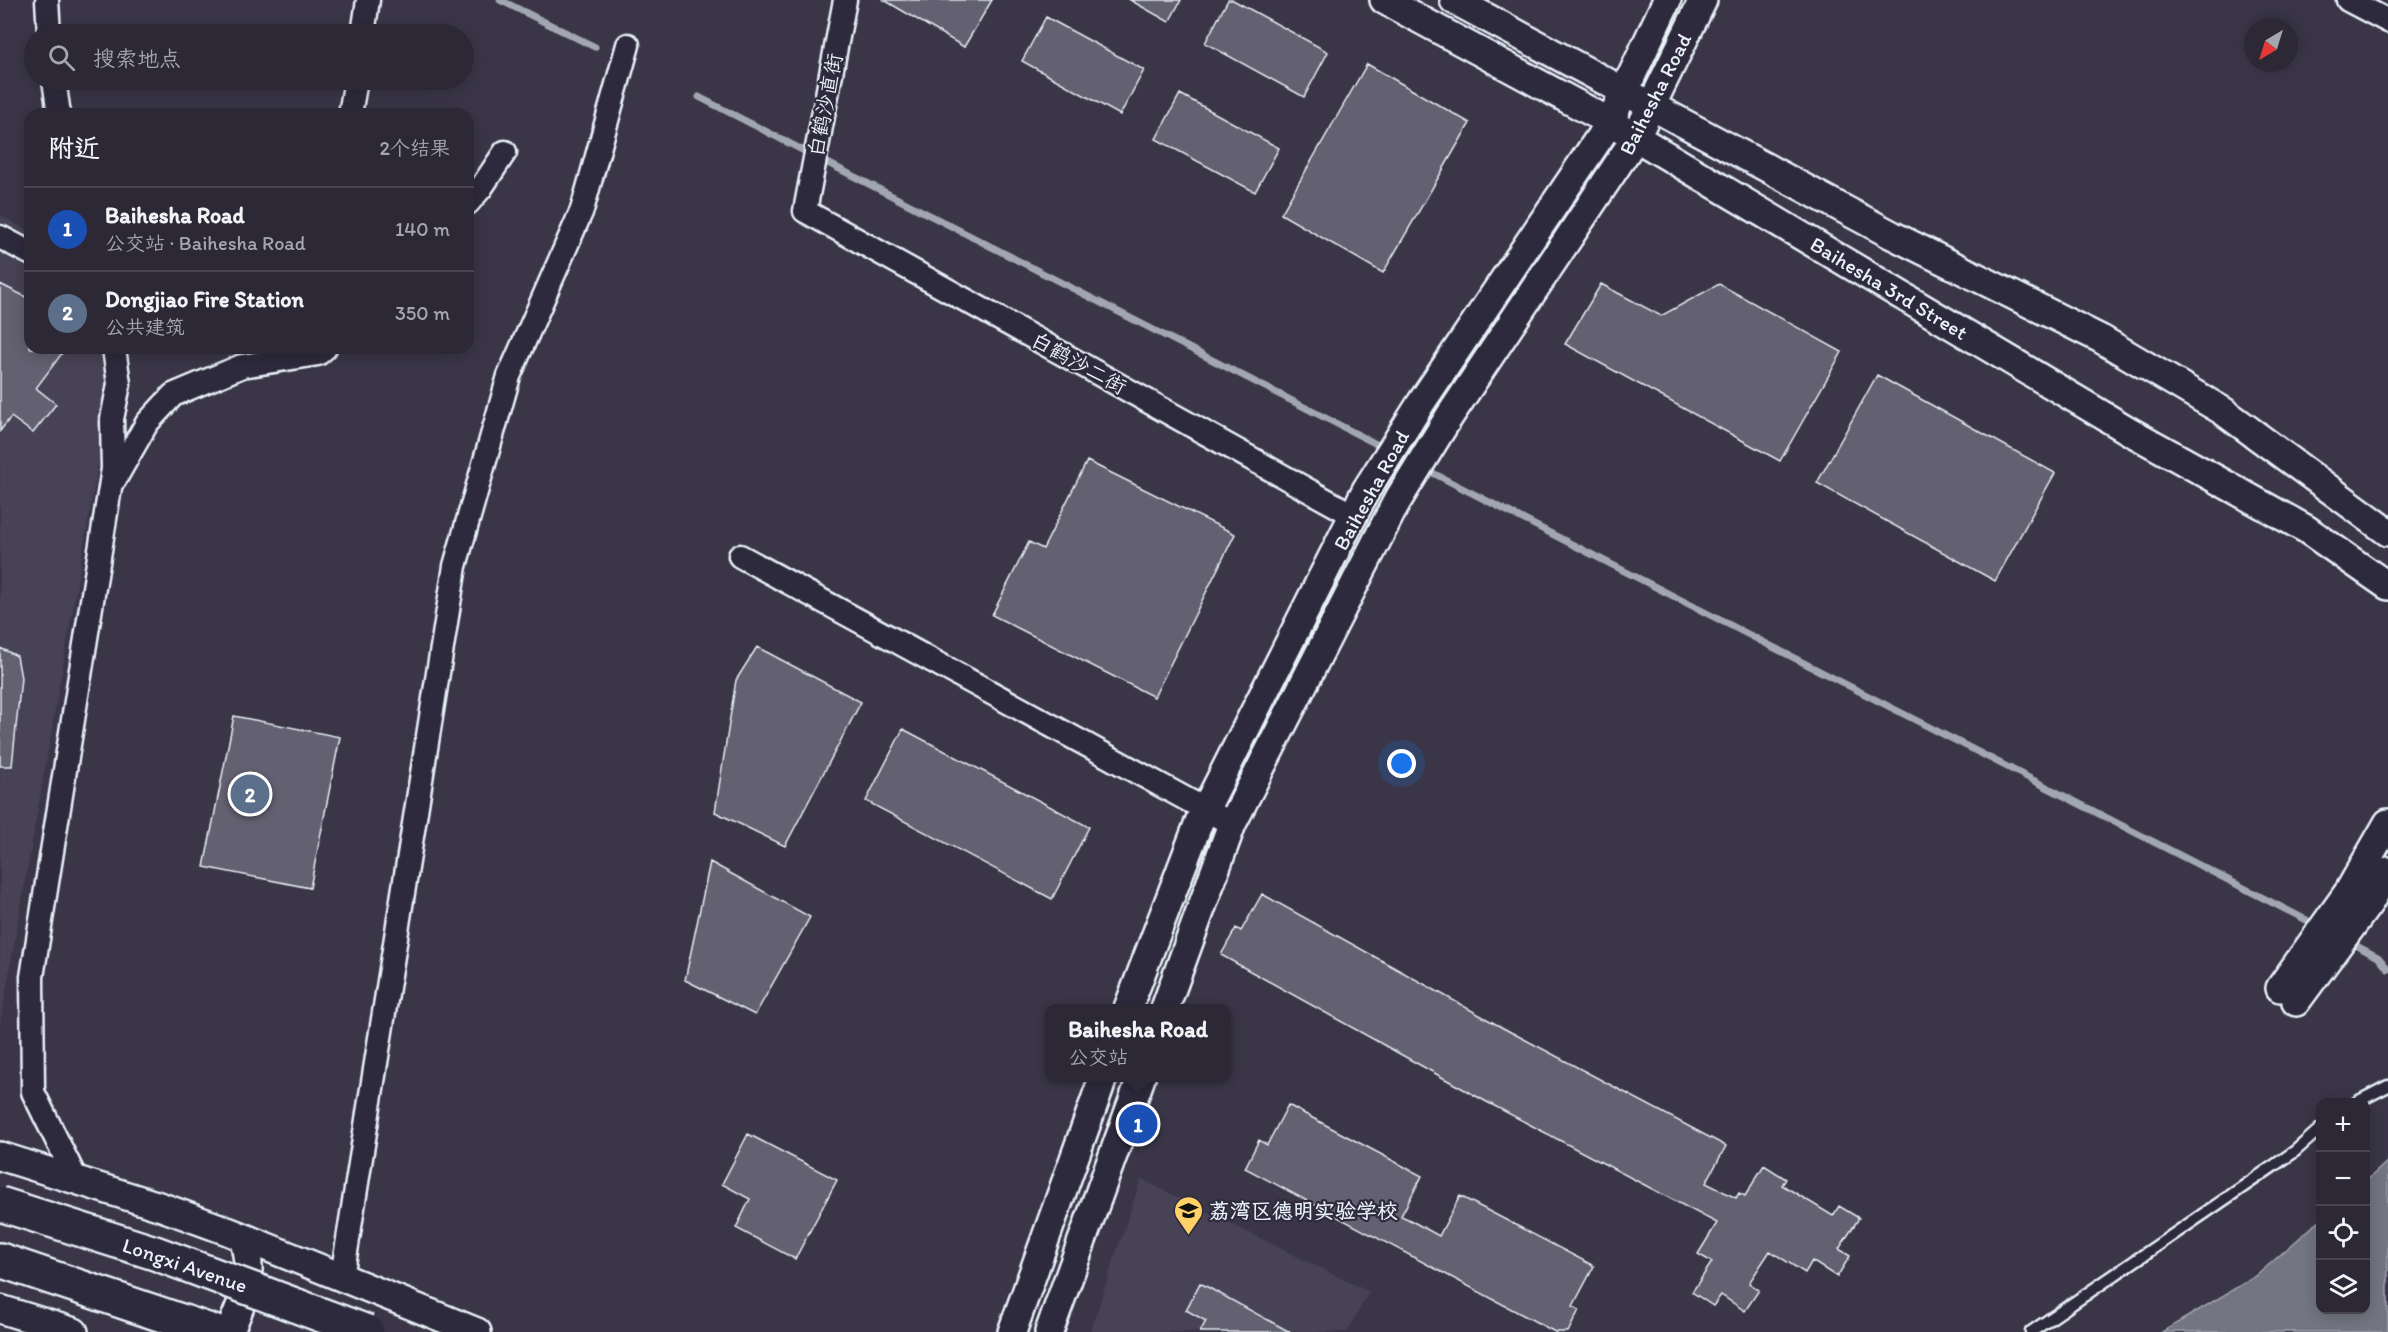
<!DOCTYPE html>
<html lang="zh">
<head>
<meta charset="utf-8">
<style>
	:root { --surface:#2c2836; --page:#34303e; --text:#f1f3f6; --muted:#a6a6ad; --line:#484451; --accent:#1a73e8 }
	body { margin:0; font-family:Itim,"LXGW WenKai TC",sans-serif; background:var(--page); color:var(--text) }
	.controls { position:absolute; right:18px; bottom:18px; display:grid; overflow:hidden; border-radius:12px; box-shadow:0 3px 15px #0003 }
	.controls button { width:54px; height:54px; display:grid; place-items:center; padding:0; border:0; border-bottom:2px solid var(--line); background:var(--surface); color:var(--text); font:30px sans-serif }
	.compass { position:absolute; left:2244px; top:18px; width:54px; height:54px; border-radius:50%; background:var(--surface); box-shadow:0 3px 15px #0003; rotate:218deg }
	.you { position:absolute; left:1402px; top:764px; width:21px; height:21px; margin:-15px; border:4px solid #fff; border-radius:50%; background:#1a73e8; box-shadow:0 0 0 9px #1a73e833 }
	.badge { display:grid; place-items:center; width:39px; height:39px; border-radius:50%; background:var(--accent); color:#fff; font-size:20px; font-weight:700 }
	.pin { position:absolute; translate:-50% -50%; border:3px solid #fff; box-shadow:0 2px 6px #0006 }
	.popup { position:absolute; left:1045px; top:1004px; width:186px; height:78px; box-sizing:border-box; display:grid; place-content:center; border-radius:12px; background:var(--surface); filter:drop-shadow(0 2px 4px #0005); font-size:20px; white-space:nowrap; color:var(--muted) }
	.popup b { font-size:22px; color:var(--text) }
	.popup::after { content:''; position:absolute; left:50%; top:100%; margin-left:-12px; border:12px solid transparent; border-top-color:var(--surface) }
	.list { margin:0; padding:0; list-style:none }
	h2 { display:flex; justify-content:space-between; align-items:center; height:78px; margin:0; padding:0 24px; font-size:26px }
	h2 small { font-size:20px; font-weight:400; color:var(--muted) }
	.list li { display:grid; grid-template-columns:39px 1fr auto; gap:18px; align-items:center; box-sizing:border-box; height:84px; padding:0 24px; border-top:2px solid var(--line) }
	.list b { display:block; font-size:22px; white-space:nowrap }
	.list p { margin:0; font-size:20px; white-space:nowrap; color:var(--muted) }
	.list em { font-size:20px; font-style:normal; color:var(--muted) }
	.icon { flex:none; width:33px; height:33px; fill:none; stroke:currentColor; stroke-width:2; stroke-linecap:round; stroke-linejoin:round }
	.map { position:relative; flex:none; width:2388px; height:1332px; overflow:hidden }
	.search { position:absolute; background:var(--surface); box-shadow:0 3px 15px #0003; left:24px; top:24px; width:450px; height:66px; display:flex; align-items:center; gap:15px; box-sizing:border-box; padding:0 21px; border-radius:33px; color:var(--muted); font-size:22px }
	.panel { position:absolute; background:var(--surface); box-shadow:0 3px 15px #0003; left:24px; top:108px; width:450px; height:246px; border-radius:18px }
	.map>svg:first-child { display:block }
</style>
</head>
<body>
<div class="map">
<svg width="2388" height="1332" viewBox="0 0 2388 1332">
	<rect width="100%" height="100%" fill="#3a3648"/>
	<filter id="ink" filterUnits="userSpaceOnUse"><feTurbulence type="fractalNoise" baseFrequency=".0167" numOctaves="2"/><feDisplacementMap in="SourceGraphic" scale="12" xChannelSelector="R" yChannelSelector="G"/><feConvolveMatrix kernelMatrix="1 2 1 2 8 2 1 2 1" color-interpolation-filters="sRGB"/></filter>
	<g filter="url(#ink)">
		<path fill="#464354" d="M0,215l30,17v116h77l4,42 -111,635z
			M1141,1179l228,113 -22,40h-257z"/>
		<path fill="#737482" stroke="#a2a6b1" stroke-width="1.5" d="M2388,1161v171h-226l94,-56 64,-56v90h46v-129z"/>
		<g fill="none" stroke-linecap="round" stroke-linejoin="round">
			<path stroke="#a2a6b1" stroke-width="7" d="M500,0l95,47
				M699,97l687,352
				M1425,469l893,457
				M2349,942l29,15 10,12"/>
		</g>
		<path fill="#636171" stroke="#e8f1f8" stroke-width="1.5" d="M884,0h108l-28,47z
			M1130,0h51l-12,22z
			M1228,0h5l95,52 -24,45 -99,-54z
			M1046,17l98,53 -24,45 -98,-54z
			M1367,64l103,59 -87,150 -102,-59z
			M1180,94l99,54 -24,44 -99,-53z
			M0,284l30,15v49h36l-30,40 20,16 -23,29 -22,-16 -11,14z
			M1601,284l60,32 58,-32 123,68 -62,109 -215,-117z
			M1877,375l178,98 -60,108 -178,-98z
			M1087,461l148,73 -81,163 -162,-82 37,-73 14,7z
			M757,647l104,55 -76,144 -70,-34 21,-132z
			M0,648l17,8 4,22 -9,88h-12z
			M234,716l106,21 -30,151 -106,-21z
			M903,729l186,98 -37,72 -186,-98z
			M710,862l100,55 -55,98 -70,-35z
			M1262,894l241,134 223,118 -20,37 30,15 3,-5 6,3 19,-31 22,14 -4,6 51,31 6,-10 20,12 -20,31 11,7 -13,21 -25,-16 -7,12 -35,-22 -21,32 10,7 -14,21 -24,-16 -8,11 -21,-14 20,-30 -14,-8 19,-31 -232,-122 -264,-146 15,-27 5,3z
			M1288,1105l134,71 -21,40 7,3 31,17 21,-40 134,70 -21,40 6,4 -11,22h-13l-310,-164 14,-28 8,5z
			M748,1134l89,46 -42,79 -59,-31 14,-29 -28,-15z
			M1200,1283l90,49h-90l6,-11 -20,-11z"/>
		<g fill="none" stroke-linecap="round" stroke-linejoin="round">
			<defs>
				<path id="service" d="M2357,1102l31,-16
					M2031,1332l263,-180 26,-23"/>
				<path id="minor" d="M47,0l2,34
					M845,0l-40,211 548,304
					M2348,0l40,21
					M363,34l5,-34
					M54,80l5,34
					M350,114l6,-34
					M468,203l13,-15 24,-36
					M0,237l30,16
					M115,479l32,-56 26,-28 69,-29 76,-12 7,-6
					M740,556l492,268
					M76,1179l-43,-87 -1,-115 81,-508 -1,-50 7,-35 -5,-36
					M342,1277l113,-711 54,-190 73,-166 46,-165"/>
				<path id="tertiary" d="M1384,0l226,122 521,310 175,97 82,57
					M1454,0l438,235 209,104 122,72 165,121
					M2280,988l69,-97 39,-68
					M2296,1002l73,-99 19,-32
					M1128,1008l71,-186 167,-332 55,-87 189,-281 57,-122
					M1165,1008l67,-184 164,-321 53,-86 187,-280 67,-137
					M0,1156l162,51 63,23 252,102
					M0,1309l74,23
					M229,1332c15,-32 26,-59 14,-94
					M1012,1332l91,-254
					M1049,1332l92,-254"/>
				<path id="primary" d="M0,1260l213,72"/>
			</defs>
			<use href="#service" stroke="#e8f1f8" stroke-width="15"/>
			<use href="#minor" stroke="#e8f1f8" stroke-width="27"/>
			<use href="#tertiary" stroke="#e8f1f8" stroke-width="32"/>
			<use href="#primary" stroke="#e8f1f8" stroke-width="38"/>
			<use href="#service" stroke="#2f2a3d" stroke-width="10"/>
			<use href="#minor" stroke="#2f2a3d" stroke-width="22"/>
			<use href="#tertiary" stroke="#2f2a3d" stroke-width="27"/>
			<use href="#primary" stroke="#2f2a3d" stroke-width="33"/>
			<defs>
				<path id="primary-bridge" d="M0,1204l155,49 212,79"/>
			</defs>
			<use href="#primary-bridge" stroke="#e8f1f8" stroke-width="38" stroke-linecap="butt"/>
			<use href="#primary-bridge" stroke="#2f2a3d" stroke-width="33"/>
		</g>
	</g>
	<defs>
		<symbol id="school-pin" viewBox="-11 -11 22 30"><path d="M0 17L-7.5 6A9.5 9.5 0 1 1 7.5 6Z" fill="#ffd166" stroke="#2f2a3d"/><path d="M0-5L7-2L0 1L-7-2ZM-4 1L0 2.5L4 1V4Q0 6-4 4Z" fill="#111"/></symbol>
	</defs>
	<g fill-rule="evenodd">
		<use href="#school-pin" x="1172" y="1194" width="33" height="45"/>
	</g>
	<g text-anchor="middle" dominant-baseline="central" stroke-width="4.5" stroke-linejoin="round" paint-order="stroke">
		<g font-size="21" fill="#e8f1f8" stroke="#2f2a3d">
			<text transform="translate(1655 94) rotate(-63)">Baihesha Road</text>
			<text transform="translate(825 105) rotate(-79)">白鹤沙直街</text>
			<text transform="translate(1889 288) rotate(31)">Baihesha 3rd Street</text>
			<text transform="translate(1079 363) rotate(29)">白鹤沙二街</text>
			<text transform="translate(1371 490) rotate(-61)">Baihesha Road</text>
			<text transform="translate(185 1265) rotate(19)">Longxi Avenue</text>
		</g>
		<g font-size="21" font-weight="bold" fill="#e8f1f8" stroke="#2f2a3d" text-anchor="start">
			<text x="1209" y="1210">荔湾区德明实验学校</text>
		</g>
	</g>
</svg>
<div class="controls">
<button>+</button>
<button>−</button>
<button><svg class="icon" aria-label="locate" viewBox="0 0 24 24"><circle cx="12" cy="12" r="6"/><path d="M12 2v4M12 18v4M2 12h4M18 12h4"/></svg></button>
<button><svg class="icon" aria-label="layers" viewBox="0 0 24 24"><path d="M12 4l9 5-9 5-9-5zM3 14l9 5 9-5"/></svg></button>
</div>
<svg class="compass" viewBox="-18 -18 36 36"><path d="M0-13l5 13h-10z" fill="#e53935"/><path d="M0 13l5-13h-10z" fill="#a6a6ad"/></svg>
<div class="you"></div>
<div class="pin badge" style="left:1138px;top:1124px;background:#1a4fb4">1</div>
<div class="popup"><b>Baihesha Road</b>公交站</div>
<div class="pin badge" style="left:250px;top:794px;background:#5c6f8a">2</div>
<div class="search"><svg class="icon" aria-label="search" viewBox="0 0 24 24"><circle cx="10" cy="10" r="6"/><path d="M15 15l6 6"/></svg>搜索地点</div>
<section class="panel">
<h2>附近<small>2个结果</small></h2>
<ul class="list">
<li><span class="badge" style="background:#1a4fb4">1</span><div><b>Baihesha Road</b><p>公交站 · Baihesha Road</p></div><em>140 m</em></li>
<li><span class="badge" style="background:#5c6f8a">2</span><div><b>Dongjiao Fire Station</b><p>公共建筑</p></div><em>350 m</em></li>
</ul>
</section>
</div>
</body>
</html>
